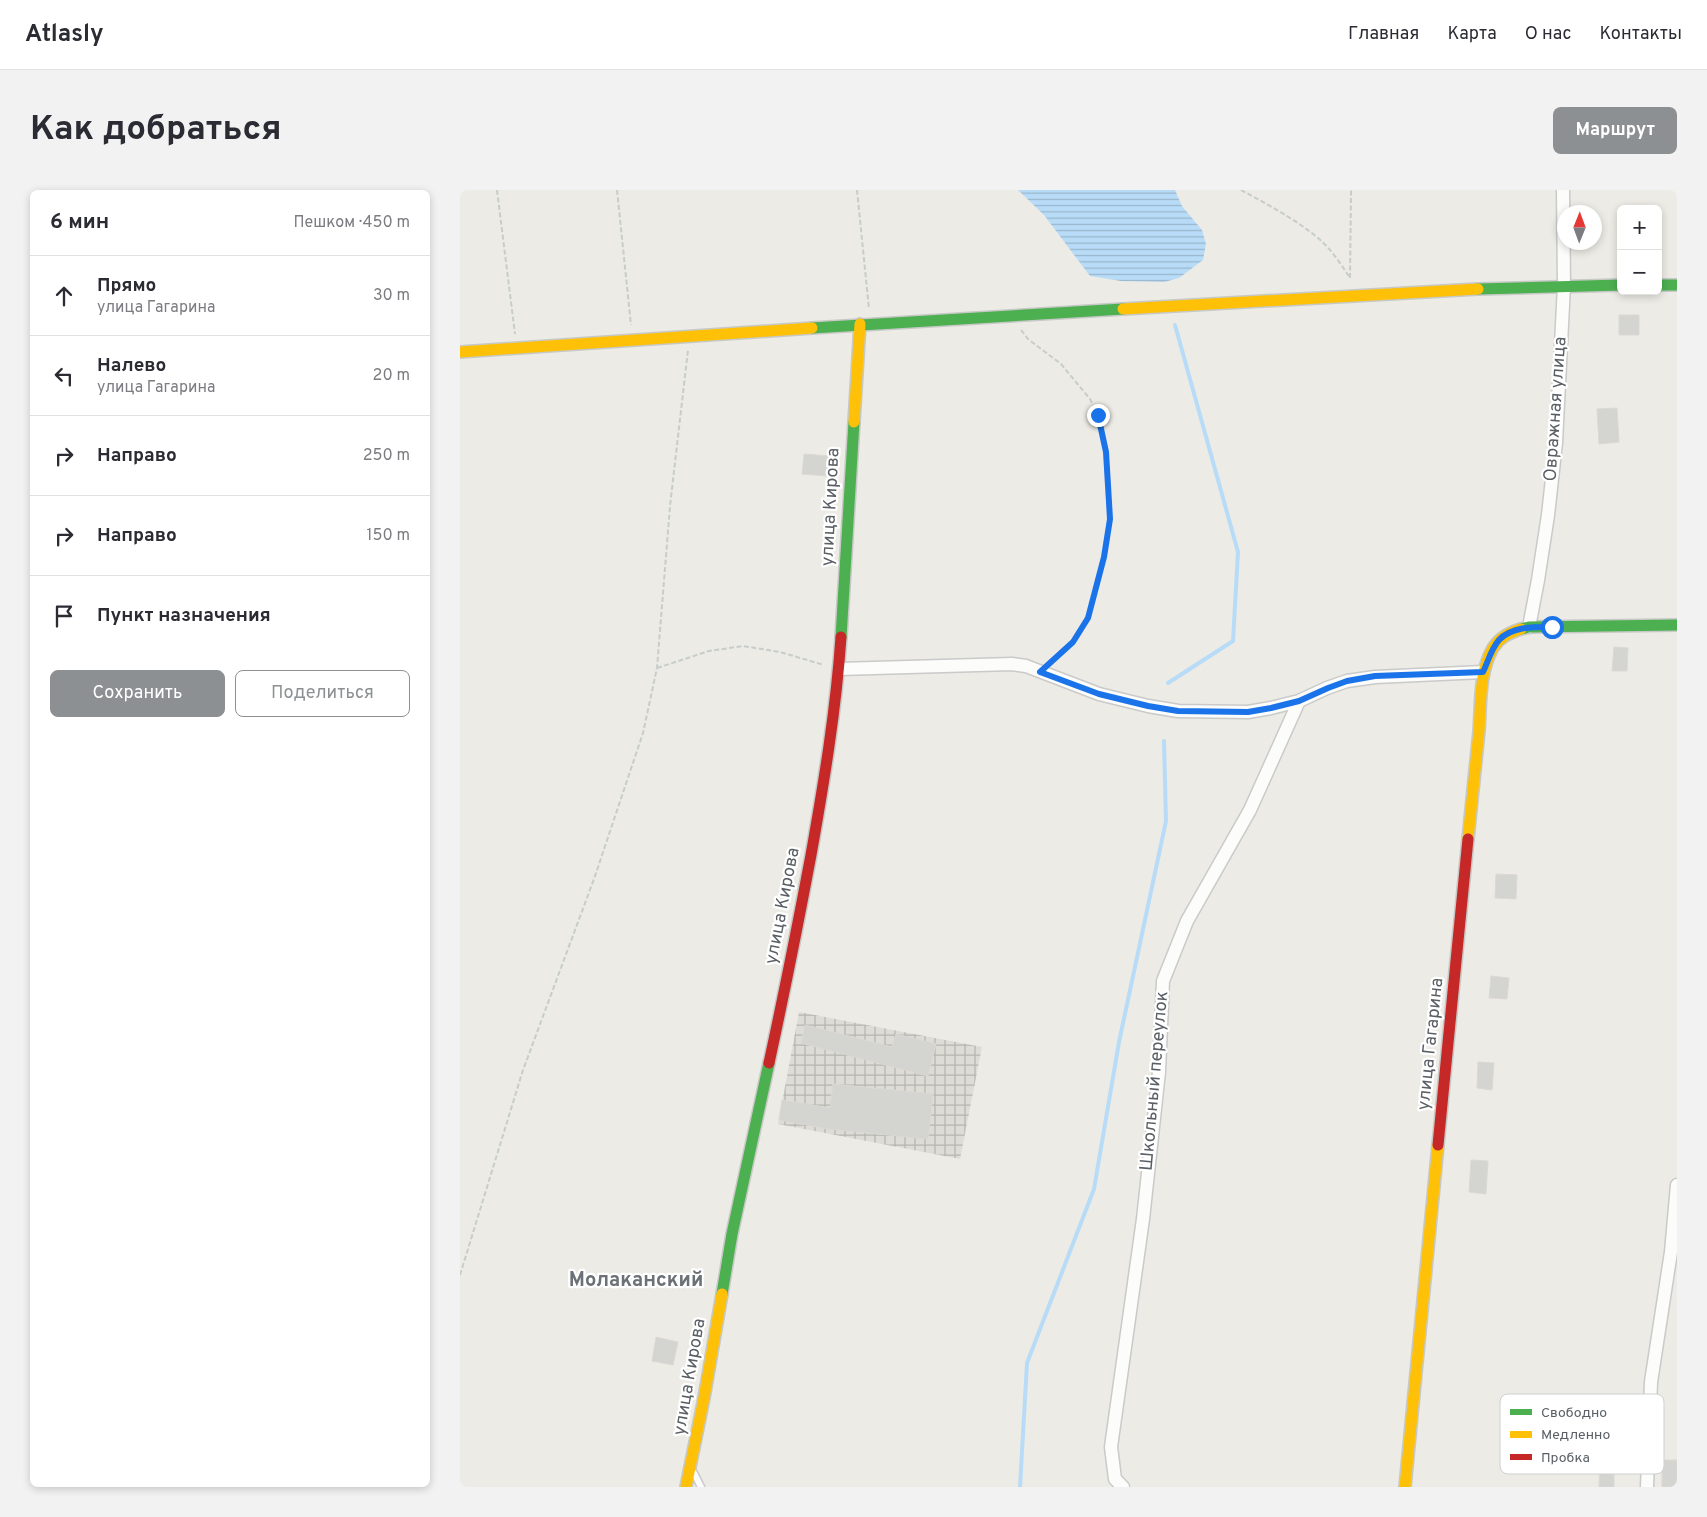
<!DOCTYPE html>
<html lang="ru">
<head>
<meta charset="utf-8">
<style>
	:root { --surface:#fff; --page:#f2f2f3; --text:#2b2b33; --muted:#7c7c81; --line:#e1e1e2; --accent:#8d9092 }
	body { margin:0; font-family:Overpass,sans-serif; background:var(--page); color:var(--text) }
	.controls { position:absolute; right:15px; top:15px; display:grid; overflow:hidden; border-radius:8px; box-shadow:0 2px 8px #0003 }
	.controls button { width:45px; height:45px; display:grid; place-items:center; padding:0; border:0; border-bottom:1px solid var(--line); background:var(--surface); color:var(--text); font:25px sans-serif }
	.compass { position:absolute; left:1097px; top:15px; width:45px; height:45px; border-radius:50%; background:var(--surface); box-shadow:0 2px 8px #0003; rotate:1deg }
	.stop { position:absolute; width:15px; height:15px; margin:-11px; border:4px solid #1a73e8; border-radius:50%; background:#fff }
	.stop.end { background:#1a73e8; border-color:#fff; box-shadow:0 1px 5px #0008 }
	.list { margin:0; padding:0; list-style:none }
	h2 { display:flex; justify-content:space-between; align-items:center; height:65px; margin:0; padding:0 20px; font-size:21px }
	h2 small { font-size:16px; font-weight:400; color:var(--muted) }
	.list li { display:grid; grid-template-columns:32px 1fr auto; gap:15px; align-items:center; box-sizing:border-box; height:80px; padding:0 20px; border-top:1px solid var(--line) }
	.list b { display:block; font-size:19px; white-space:nowrap }
	.list p { margin:0; font-size:16px; white-space:nowrap; color:var(--muted) }
	.list em { font-size:16px; font-style:normal; color:var(--muted) }
	.actions { display:flex; gap:10px; padding:15px 20px }
	.actions a { flex:1; padding:11px 0; border:1px solid var(--accent); border-radius:8px; text-align:center; font-size:18px; color:var(--accent) }
	.actions .main { background:var(--accent); color:#fff }
	.icon { flex:none; width:28px; height:28px; fill:none; stroke:currentColor; stroke-width:2; stroke-linecap:round; stroke-linejoin:round }
	.map { position:relative; flex:none; width:1217px; height:1297px; overflow:hidden; border-radius:8px }
	header { display:flex; align-items:center; gap:30px; box-sizing:border-box; height:70px; padding:0 25px; background:var(--surface); border-bottom:1px solid var(--line) }
	header strong { font-size:24px }
	nav { display:flex; gap:28px; margin-inline-start:auto; font-size:18px }
	.intro { display:flex; align-items:center; justify-content:space-between; box-sizing:border-box; height:120px; padding:0 30px }
	h1 { margin:0; font-size:35px }
	.button { padding:12px 22px; border-radius:8px; background:var(--accent); color:#fff; font-size:18px; font-weight:700 }
	main { display:flex; gap:30px; padding:0 30px }
	aside { flex:1; background:var(--surface); border-radius:8px; box-shadow:0 2px 8px #0003 }
	.map>svg:first-child { display:block }
</style>
</head>
<body>
<header>
<strong>Atlasly</strong>
<nav><a>Главная</a><a>Карта</a><a>О нас</a><a>Контакты</a></nav>
</header>
<div class="intro"><h1>Как добраться</h1><a class="button">Маршрут</a></div>
<main>
<aside>
<h2>6 мин<small>Пешком · 450 m</small></h2>
<ul class="list">
<li><svg class="icon" aria-label="ahead" viewBox="0 0 24 24"><path d="M12 20V5M6 11l6-6 6 6"/></svg><div><b>Прямо</b><p>улица Гагарина</p></div><em>30 m</em></li>
<li><svg class="icon" aria-label="left" viewBox="0 0 24 24"><path d="M17 20v-9H6M10 6l-5 5 5 5"/></svg><div><b>Налево</b><p>улица Гагарина</p></div><em>20 m</em></li>
<li><svg class="icon" aria-label="right" viewBox="0 0 24 24"><path d="M7 20v-9h11M14 6l5 5-5 5"/></svg><div><b>Направо</b></div><em>250 m</em></li>
<li><svg class="icon" aria-label="right" viewBox="0 0 24 24"><path d="M7 20v-9h11M14 6l5 5-5 5"/></svg><div><b>Направо</b></div><em>150 m</em></li>
<li><svg class="icon" aria-label="arrive" viewBox="0 0 24 24"><path d="M6 21V4h12l-3 4 3 4H6"/></svg><div><b>Пункт назначения</b></div></li>
</ul>
<div class="actions"><a class="main">Сохранить</a><a>Поделиться</a></div>
</aside>
<div class="map">
<svg width="1217" height="1297" viewBox="0 0 1217 1297">
	<defs>
		<pattern id="industrial-grid" width="8" height="8" patternUnits="userSpaceOnUse" patternTransform="scale(1.25)"><rect width="8" height="8" fill="#dddcd6"/><path d="M0 4h8M4 0v8" fill="none" stroke="#b6b6b1"/></pattern>
		<pattern id="water-rules" width="6" height="5" patternUnits="userSpaceOnUse" patternTransform="scale(1.25)"><rect width="6" height="5" fill="#b8dcf7"/><path d="M0 2.5h6" fill="none" stroke="#99b6cc"/></pattern>
	</defs>
	<rect width="100%" height="100%" fill="#ecebe5"/>
	<path fill="url(#industrial-grid)" d="M339,822l183,35 -22,112 -182,-35z"/>
	<path fill="url(#water-rules)" d="M558,0h157l7,16 20,24 4,14 -3,16 -24,18 -15,4 -43,-1 -31,-5 -46,-61z"/>
	<g fill="none" stroke-linecap="round" stroke-linejoin="round">
		<path stroke="#b8dcf7" stroke-width="4" d="M708,493l65,-42 5,-89 -63,-227
			M560,1297l7,-124 67,-174 25,-147 47,-221 -2,-80"/>
	</g>
	<path fill="#d4d4d0" stroke="#dcd9d4" d="M1159,125h20v20h-20z
		M1157,218l2,34 -20,2 -2,-35z
		M344,264l25,2 -1,20 -26,-2z
		M1154,457l14,1 -1,23h-15z
		M1036,684l21,1 -1,24 -21,-1z
		M1031,786l18,2 -2,21 -18,-1z
		M345,835l87,22 4,-13 40,10 -8,32 -127,-33z
		M1018,872l16,1 -2,27 -15,-2z
		M373,894l100,10 -5,45 -100,-10 -49,-9 3,-20 48,8z
		M1011,970l17,1 -2,33 -17,-2z
		M196,1147l22,5 -5,23 -21,-4z
		M1140,1261h14v36h-15z
		M1202,1270h15v27h-15z"/>
	<g fill="none" stroke-linecap="round" stroke-linejoin="round">
		<defs>
			<path id="lane" d="M234,1283l7,14"/>
			<path id="street" d="M1069,437l9,-47 10,-65 8,-72 8,-158 -1,-95
				M379,479l173,-5 14,2 73,28 49,12 30,5 70,1 23,-4 28,-7 28,-13 20,-7 28,-4 108,-5
				M663,1297l-8,-8 -4,-32 32,-228 16,-147 4,-91 24,-60 63,-111 49,-109
				M1187,1297l4,-105 20,-130 6,-67"/>
			<path id="fast" d="M1198,95h19
				M1018,99l143,-4
				M352,138l311,-19
				M1061,439l8,-2 148,-2
				M381,447l13,-215
				M262,1104l10,-60 37,-171"/>
			<path id="slow" d="M663,119l355,-20
				M0,162l352,-24
				M394,232l6,-98
				M1008,649c4,-36 7,-72 11,-108 2,-27 0,-59 14,-83 7,-11 16,-15 28,-19
				M226,1297l18,-89 18,-104
				M945,1297l33,-342"/>
			<path id="jam" d="M309,873c15,-69 29,-139 42,-208 13,-73 25,-145 30,-218
				M978,955l30,-306"/>
		</defs>
		<use href="#lane" stroke="#c9cac9" stroke-width="9"/>
		<use href="#street" stroke="#c9cac9" stroke-width="15"/>
		<use href="#fast" stroke="#c7c9c7" stroke-width="14"/>
		<use href="#slow" stroke="#c7c9c7" stroke-width="14"/>
		<use href="#jam" stroke="#c7c9c7" stroke-width="14"/>
		<path stroke="#c7cdca" stroke-width="2" stroke-dasharray="5 2.5" stroke-linecap="butt" d="M37,0l18,144
			M157,0l14,135
			M397,0l12,119
			M781,0c26,14 54,29 77,48 13,11 23,26 32,40
			M890,88l1,-88
			M561,140l7,9 33,25 29,35 8,16 8,37 4,67 -6,38 -16,61 -15,24 -22,20
			M197,478l52,-17 34,-5 37,6 44,13
			M0,1085l63,-205 71,-191 49,-146 14,-65 13,-162 18,-156"/>
		<use href="#lane" stroke="#fcfcfb" stroke-width="6"/>
		<use href="#street" stroke="#fcfcfb" stroke-width="12"/>
		<use href="#fast" stroke="#4caf50" stroke-width="11"/>
		<use href="#slow" stroke="#ffc107" stroke-width="11"/>
		<use href="#jam" stroke="#c62828" stroke-width="11"/>
	</g>
	<g fill="none" stroke-linecap="round" stroke-linejoin="round">
		<path stroke="#1a73e8" stroke-width="6" d="M638,225l8,37 4,67 -6,38 -16,61 -15,24 -33,30 59,22 49,12 30,5 70,1 23,-4 28,-7 29,-13 19,-7 28,-5 108,-4c5,-10 8,-23 16,-32 13,-14 36,-13 53,-13"/>
	</g>
	<g text-anchor="middle" dominant-baseline="central" stroke-width="4.5" stroke-linejoin="round" paint-order="stroke">
		<g font-size="18" fill="#5a5f65" stroke="#fff">
			<text transform="translate(1096 219) rotate(-86)">Овражная улица</text>
			<text transform="translate(371 317) rotate(-87)">улица Кирова</text>
			<text transform="translate(323 716) rotate(-79)">улица Кирова</text>
			<text transform="translate(971 854) rotate(-84)">улица Гагарина</text>
			<text transform="translate(695 891) rotate(-85)">Школьный переулок</text>
			<text transform="translate(230 1187) rotate(-80)">улица Кирова</text>
		</g>
		<g font-size="20" font-weight="bold" fill="#6b7177" stroke="#fff">
			<text x="176" y="1091">Молаканский</text>
		</g>
	</g>
	<rect x="1040" y="1204" width="164" height="80" rx="8" fill="#fff" stroke="#cecfd1" stroke-width="1"/>
	<rect x="1050" y="1219" width="22" height="6" fill="#4caf50"/>
	<rect x="1050" y="1241" width="22" height="7" fill="#ffc107"/>
	<rect x="1050" y="1264" width="22" height="6" fill="#c62828"/>
	<g font-size="14" fill="#5a5f65">
		<text x="1081" y="1227">Свободно</text>
		<text x="1081" y="1249">Медленно</text>
		<text x="1081" y="1272">Пробка</text>
	</g>
</svg>
<div class="controls">
<button>+</button>
<button>−</button>
</div>
<svg class="compass" viewBox="-18 -18 36 36"><path d="M0-13l5 13h-10z" fill="#e53935"/><path d="M0 13l5-13h-10z" fill="#7c7c81"/></svg>
<div class="stop" style="left:1092px;top:437px"></div>
<div class="stop end" style="left:638px;top:225px"></div>
</div>
</main>
</body>
</html>
